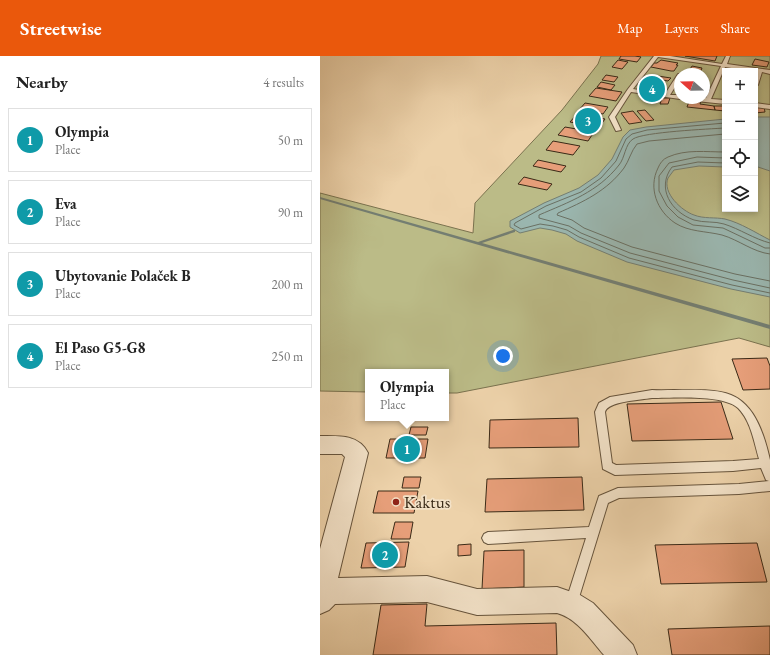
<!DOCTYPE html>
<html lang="en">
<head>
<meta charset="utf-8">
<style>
	:root { --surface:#fff; --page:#f6f6f6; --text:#222; --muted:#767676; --line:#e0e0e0; --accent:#ea580c }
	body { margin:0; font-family:"EB Garamond",serif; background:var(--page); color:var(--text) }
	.controls { position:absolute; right:12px; top:12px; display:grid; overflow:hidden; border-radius:0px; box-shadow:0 2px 6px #0003 }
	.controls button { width:36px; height:36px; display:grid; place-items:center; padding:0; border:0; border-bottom:1px solid var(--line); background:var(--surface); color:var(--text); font:20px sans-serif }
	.compass { position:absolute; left:354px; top:12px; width:36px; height:36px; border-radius:50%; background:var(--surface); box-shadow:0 2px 6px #0003; rotate:290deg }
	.you { position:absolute; left:183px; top:300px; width:14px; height:14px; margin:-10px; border:3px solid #fff; border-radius:50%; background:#1a73e8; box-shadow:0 0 0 6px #1a73e833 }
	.badge { display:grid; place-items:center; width:26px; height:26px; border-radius:50%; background:var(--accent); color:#fff; font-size:13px; font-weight:700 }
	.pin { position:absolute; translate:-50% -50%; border:2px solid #fff; box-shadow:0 1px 4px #0006 }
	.popup { position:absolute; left:45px; top:313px; width:84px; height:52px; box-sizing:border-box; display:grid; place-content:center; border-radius:0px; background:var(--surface); filter:drop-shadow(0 1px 3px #0005); font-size:13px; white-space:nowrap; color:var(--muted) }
	.popup b { font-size:15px; color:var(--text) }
	.popup::after { content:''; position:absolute; left:50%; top:100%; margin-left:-8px; border:8px solid transparent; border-top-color:var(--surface) }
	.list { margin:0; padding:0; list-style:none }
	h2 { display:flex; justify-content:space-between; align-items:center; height:52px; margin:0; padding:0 16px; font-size:17px }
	h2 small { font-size:13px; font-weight:400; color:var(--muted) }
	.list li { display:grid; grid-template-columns:26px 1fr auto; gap:12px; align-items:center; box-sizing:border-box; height:64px; margin:0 8px 8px; padding:0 8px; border:1px solid var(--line); border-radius:0px }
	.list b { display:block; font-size:15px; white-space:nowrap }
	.list p { margin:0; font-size:13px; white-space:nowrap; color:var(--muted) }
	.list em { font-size:13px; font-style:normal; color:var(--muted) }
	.icon { flex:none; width:22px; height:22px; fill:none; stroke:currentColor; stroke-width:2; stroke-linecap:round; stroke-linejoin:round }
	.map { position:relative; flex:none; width:450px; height:599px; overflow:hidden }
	header { display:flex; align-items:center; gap:24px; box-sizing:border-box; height:56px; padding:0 20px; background:var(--accent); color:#fff }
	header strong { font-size:19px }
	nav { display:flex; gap:22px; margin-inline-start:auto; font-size:14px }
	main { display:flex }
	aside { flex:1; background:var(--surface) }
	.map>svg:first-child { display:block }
</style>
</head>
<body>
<header>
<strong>Streetwise</strong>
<nav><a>Map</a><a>Layers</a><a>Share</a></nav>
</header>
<main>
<aside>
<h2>Nearby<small>4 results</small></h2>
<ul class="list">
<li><span class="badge" style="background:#0f9aa8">1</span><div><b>Olympia</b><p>Place</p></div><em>50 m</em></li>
<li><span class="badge" style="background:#0f9aa8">2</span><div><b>Eva</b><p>Place</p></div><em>90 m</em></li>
<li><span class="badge" style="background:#0f9aa8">3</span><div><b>Ubytovanie Polaček B</b><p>Place</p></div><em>200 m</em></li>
<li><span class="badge" style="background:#0f9aa8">4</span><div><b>El Paso G5-G8</b><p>Place</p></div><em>250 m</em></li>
</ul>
</aside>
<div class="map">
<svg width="450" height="599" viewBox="0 0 450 599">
	<rect width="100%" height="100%" fill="#edd2aa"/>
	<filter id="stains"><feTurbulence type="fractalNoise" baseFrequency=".005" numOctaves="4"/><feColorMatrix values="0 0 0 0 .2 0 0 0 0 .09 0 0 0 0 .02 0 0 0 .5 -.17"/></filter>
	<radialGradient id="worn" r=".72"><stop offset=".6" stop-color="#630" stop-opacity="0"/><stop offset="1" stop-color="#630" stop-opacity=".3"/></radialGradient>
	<path fill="#bbbb87" stroke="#7a724f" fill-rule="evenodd" d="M281,0h169v291l-31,-9 -282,55h-11v-21h-78v20l-48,-1v-198l153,40 2,-30 87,-93 36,-46zM405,15h30v138h-30zM360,18h24v24h-24z"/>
	<path fill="#9ab6af" stroke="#747e72" d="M435,61h15v54l-15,-5z
		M405,63v48l-26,-1 -25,4c-2,3 -4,5 -6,8 -6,15 14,33 26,37 10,4 21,2 31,4 16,4 31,14 45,21v57l-39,-8 -104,-27 -50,-21 -11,-7 -14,-4 -12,-2 -20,5 -10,-6v-6l34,-18 35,-15 19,-13 14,-16 11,-22 7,-7 16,-3z"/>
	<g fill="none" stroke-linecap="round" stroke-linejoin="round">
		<path stroke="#6a7063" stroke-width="1" d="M405,67l-78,7 -15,4 -6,5 -10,22 -15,17 -20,14 -35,14 -31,17 -1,2 7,4 19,-5 13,2 14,4 12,7 50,21 103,27 38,8
			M405,72c-16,1 -82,4 -92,11 -8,5 -8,19 -14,26 -21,27 -50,37 -80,50v3l30,8 12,7 49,20 103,27 37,8
			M405,78l-76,7 -12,3c-6,7 -8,17 -13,24 -17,23 -41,34 -66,45l-1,2 15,5 12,8 48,19 103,27 35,7
			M405,96c-19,0 -39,-3 -57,5 -5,2 -8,6 -10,11 -10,20 -1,43 17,55 14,9 31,8 47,12 17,5 31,17 48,19
			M405,102l-28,-1 -28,6 -10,13v15l8,15 11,11 15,8 30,3 42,20h5
			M405,107l-27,-1 -26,5c-16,21 -1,45 22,53 10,3 21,1 30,4 16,5 30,15 46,19"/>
		<path fill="#747e72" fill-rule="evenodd" d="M0,141l158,45 35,-12h2v2l-33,11 288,82v4l-450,-130z"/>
	</g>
	<path fill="#e69e79" stroke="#3a2a17" d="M301,0h14l6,1 -4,5 -18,-3z
		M365,0h32l-2,5z
		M435,3l14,3 -2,5 -15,-2z
		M298,4l10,2 -6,7 -10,-2z
		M341,4l17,3 -2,2h2l-4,6h-3l-20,-4 3,-4h3z
		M372,10l10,2 -2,5 -11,-2z
		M286,19l12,2 -4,5 -12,-2z
		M331,19l20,3 -3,3 -19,-3z
		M281,26l14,3 -4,5 -14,-3z
		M323,30l20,3 -2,3 -20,-3z
		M276,32l26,4 -6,9 -27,-5z
		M342,42h8l-2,6h-8z
		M370,43l11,2 -1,3 14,2 1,4 -28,-3z
		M265,47l23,4 -5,7 -24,-4z
		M394,50h11v5l-10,-1z
		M435,50l9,1 1,5 -10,1z
		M325,54l9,10 -8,1 -9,-10z
		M313,55l9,11 -13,2 -8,-11z
		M257,58l28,5 -6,8 -29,-5z
		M245,71l29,5 -6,9 -30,-6z
		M233,85l27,5 -7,9 -27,-5z
		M218,104l28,6 -5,6 -28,-6z
		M204,121l28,7 -5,6 -29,-6z
		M447,302l3,8v23l-27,1 -11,-31z
		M401,346l12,37 -101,2 -5,-37z
		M258,362l1,29 -90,1 1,-28z
		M91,371h17l-2,8h-17z
		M70,383h38l-3,19h-39z
		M84,421h17l-2,11h-17z
		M262,421l2,33 -99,2 2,-33z
		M58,435h40l-4,22h-41z
		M75,466h18l-3,17h-19z
		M89,486l-4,25 -44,1 5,-25z
		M437,487l10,39 -106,2 -6,-39z
		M151,488v11l-13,1v-11z
		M204,494v37l-42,2 2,-38z
		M107,548l-2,22 131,-3 1,32h-184l8,-50z
		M450,570v29h-98l-4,-26z"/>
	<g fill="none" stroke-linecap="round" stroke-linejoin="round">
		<defs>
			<path id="service" d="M334,0h16l52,8 4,-8h4l-3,8 43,6v4l-8,-2 -4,13 -3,2v-9l2,-6 -32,-5 -14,32 14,1v4l-39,-4 -3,-2h23l15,-32 -63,-9 -25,32 32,5 13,-20h4h-2v5l-10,16h10v3h2l-2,1 -49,-7 -16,25 6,13 -5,1 -7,-14 19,-28z
				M435,47l15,2v4l-15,-2z
				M332,334c22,1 60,-3 79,5 25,10 34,43 39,65 0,9 0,21 0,31l-31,3 -120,4 -11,5 -31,101 -2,4 -4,2 -4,-2 -2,-4 21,-66 -98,6 -4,-2 -2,-4 2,-4 4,-2 101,-5 10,-31 19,-8 121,-4 30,-3 -3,-1 -5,-12 -28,3 -118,4 -12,-6 -8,-57 4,-9 11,-6zM332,342c20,0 71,-4 86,10 13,13 16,34 21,51l-26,2 -117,4 -4,-2 -7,-51c3,-11 36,-12 47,-14z"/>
			<path id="minor" d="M0,380c18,0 39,-2 48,17l-30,125 89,-2 50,13 80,-2 23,8 13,8 40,42 4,10h-33c-14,-16 -26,-36 -47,-42l-80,2 -50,-13 -92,2 -6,6 -9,4v-65l25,-92 -3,-3h-22z"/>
		</defs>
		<use href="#service" stroke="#67543c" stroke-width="2"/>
		<use href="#minor" stroke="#67543c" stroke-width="2"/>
		<use href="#service" fill="#f3e2c8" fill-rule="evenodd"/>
		<use href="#minor" fill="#f3e2c8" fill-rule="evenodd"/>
	</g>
	<circle fill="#8f2418" stroke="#f3e2c8" stroke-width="1.5" cx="76" cy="446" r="4"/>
	<g text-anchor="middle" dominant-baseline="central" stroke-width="3.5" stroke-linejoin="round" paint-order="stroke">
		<g font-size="17" fill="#3a2a17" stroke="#f3e2c8" text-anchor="start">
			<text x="84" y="446">Kaktus</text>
		</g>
	</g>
	<rect width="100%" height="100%" filter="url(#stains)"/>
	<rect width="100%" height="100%" fill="url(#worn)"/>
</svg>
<div class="controls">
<button>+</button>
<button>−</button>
<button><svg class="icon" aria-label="locate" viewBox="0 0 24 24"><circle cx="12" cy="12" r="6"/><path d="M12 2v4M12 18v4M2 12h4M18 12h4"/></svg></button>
<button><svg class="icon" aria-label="layers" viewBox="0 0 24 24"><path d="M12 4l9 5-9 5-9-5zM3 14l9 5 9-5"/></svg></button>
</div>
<svg class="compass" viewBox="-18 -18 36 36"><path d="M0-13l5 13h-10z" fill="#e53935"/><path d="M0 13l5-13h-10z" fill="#767676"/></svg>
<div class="you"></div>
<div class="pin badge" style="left:87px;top:393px;background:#0f9aa8">1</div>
<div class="popup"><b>Olympia</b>Place</div>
<div class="pin badge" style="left:65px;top:499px;background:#0f9aa8">2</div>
<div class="pin badge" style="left:268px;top:65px;background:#0f9aa8">3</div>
<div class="pin badge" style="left:332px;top:33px;background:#0f9aa8">4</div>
</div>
</main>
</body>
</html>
